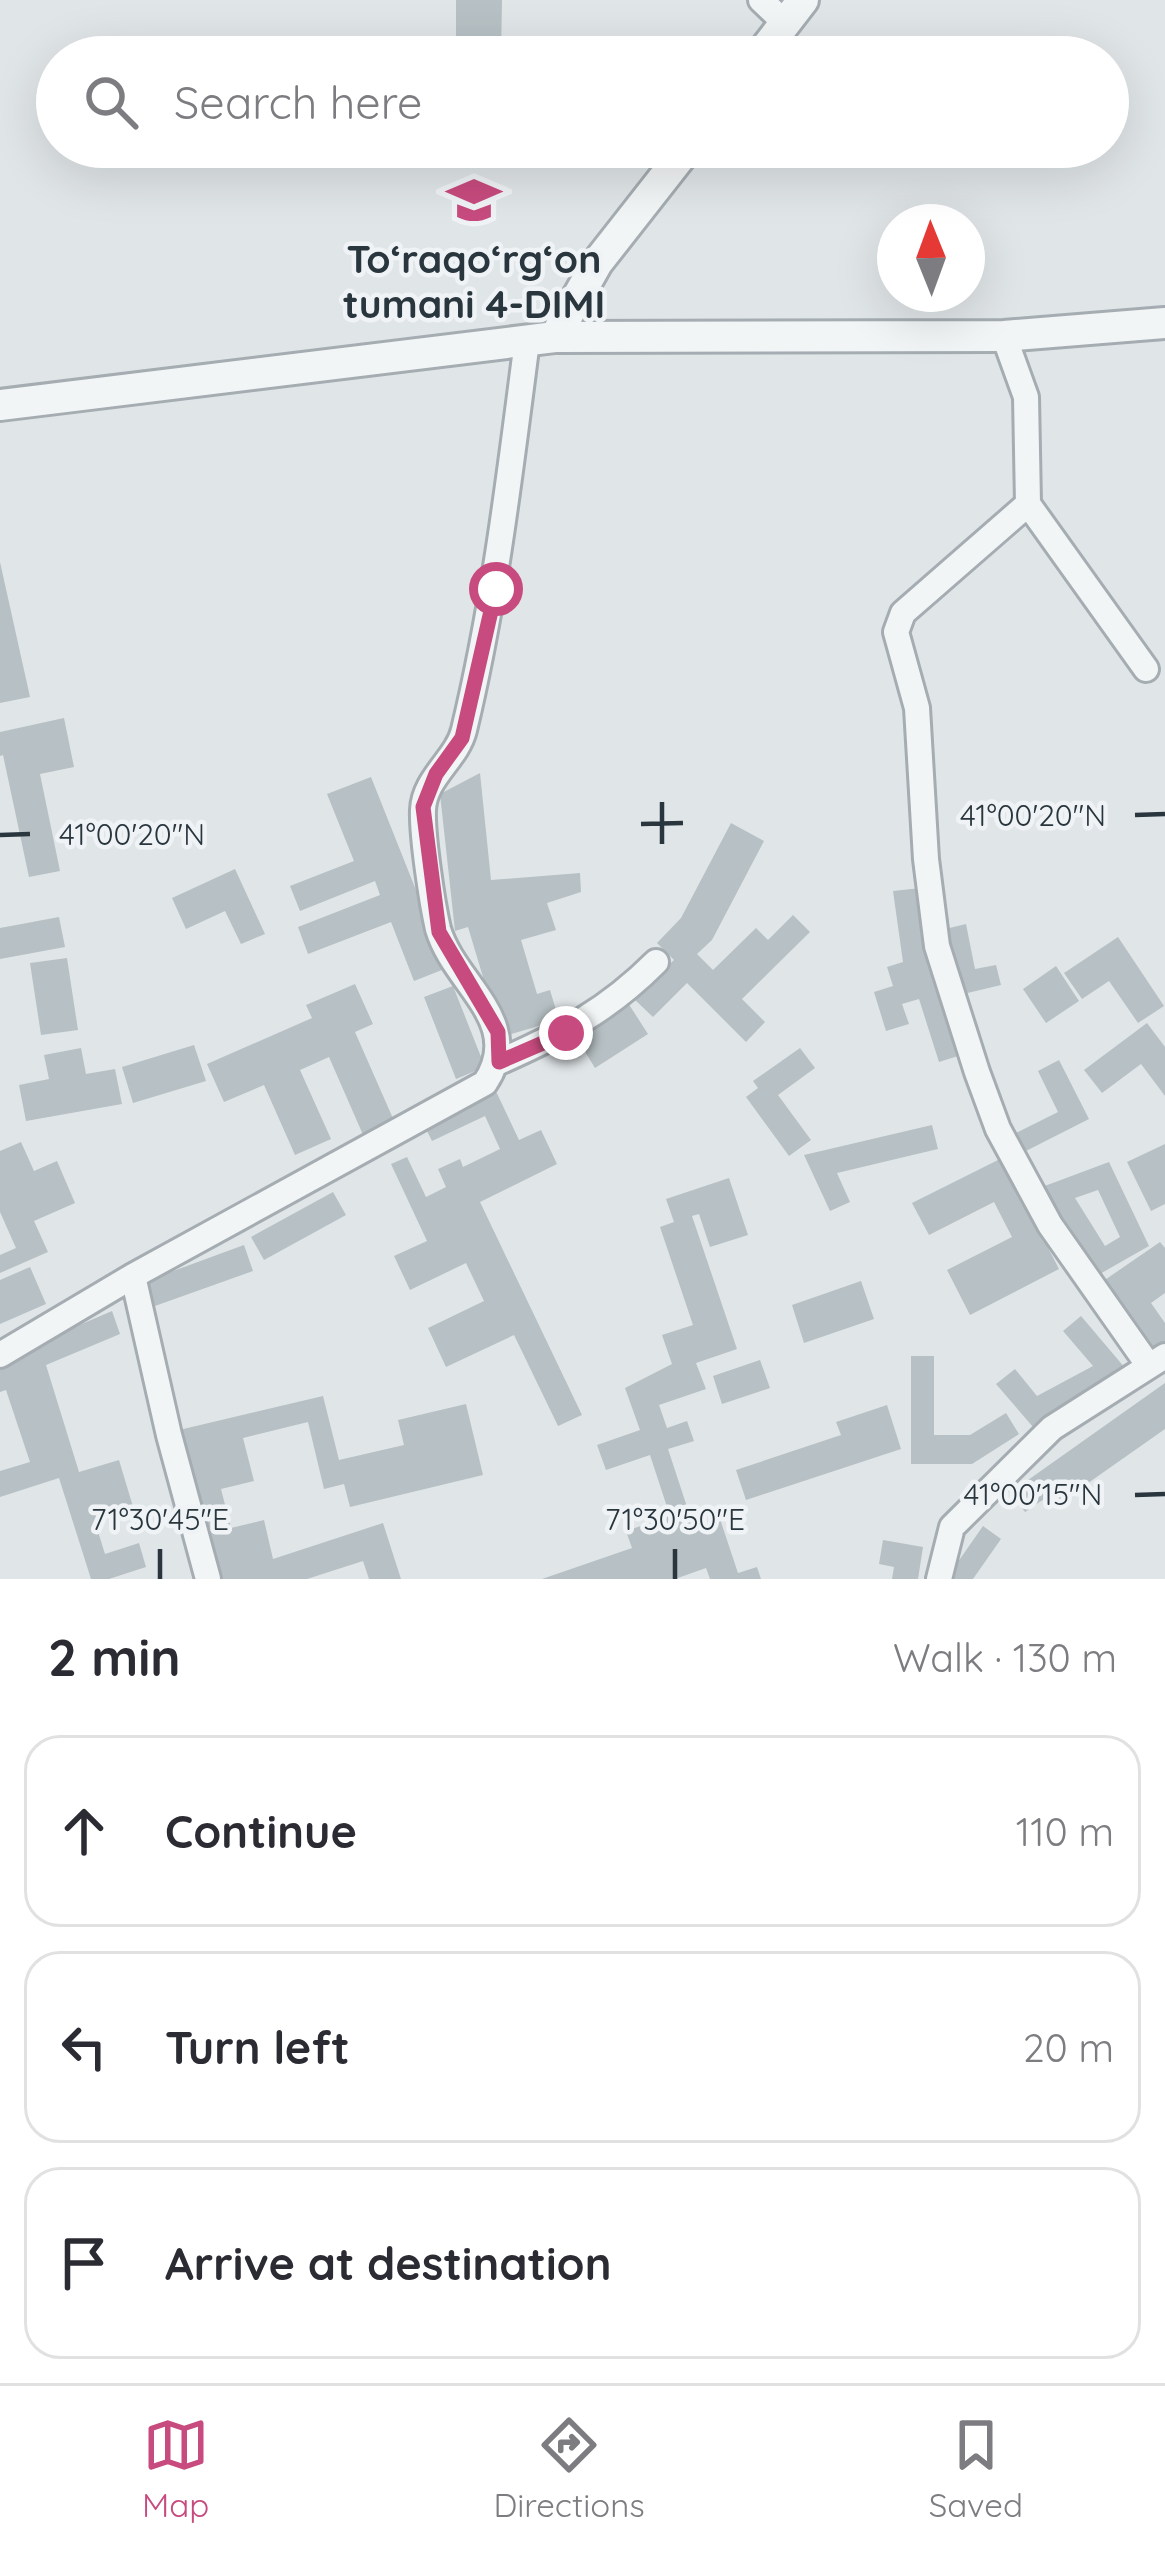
<!DOCTYPE html>
<html lang="en">
<head>
<meta charset="utf-8">
<style>
	:root { --surface:#fff; --page:#f7f7f7; --text:#2b2b33; --muted:#7c7c81; --line:#e1e1e2; --accent:#c74b7e }
	body { margin:0; font-family:Quicksand,sans-serif; background:var(--page); color:var(--text) }
	.compass { position:absolute; left:877px; top:204px; width:108px; height:108px; border-radius:50%; background:var(--surface); box-shadow:0 12px 48px #0002; rotate:359deg }
	.stop { position:absolute; width:36px; height:36px; margin:-27px; border:9px solid #c74b7e; border-radius:50%; background:#fff }
	.stop.end { background:#c74b7e; border-color:#fff; box-shadow:0 3px 12px #0008 }
	.list { margin:0; padding:0; list-style:none }
	h2 { display:flex; justify-content:space-between; align-items:center; height:156px; margin:0; padding:0 48px; font-size:51px }
	h2 small { font-size:39px; font-weight:400; color:var(--muted) }
	.list li { display:grid; grid-template-columns:78px 1fr auto; gap:36px; align-items:center; box-sizing:border-box; height:192px; margin:0 24px 24px; padding:0 24px; border:3px solid var(--line); border-radius:36px }
	.list b { display:block; font-size:45px; white-space:nowrap }
	.list em { font-size:39px; font-style:normal; color:var(--muted) }
	.icon { flex:none; width:66px; height:66px; fill:none; stroke:currentColor; stroke-width:2; stroke-linecap:round; stroke-linejoin:round }
	.map { position:relative; flex:none; width:1165px; height:1579px; overflow:hidden }
	.search { position:absolute; background:var(--surface); box-shadow:0 12px 48px #0002; left:36px; right:36px; top:36px; height:132px; display:flex; align-items:center; gap:30px; box-sizing:border-box; padding:0 42px; border-radius:66px; color:var(--muted); font-size:45px }
	.sheet { height:804px; background:var(--surface) }
	nav { display:flex; justify-content:space-around; align-items:center; box-sizing:border-box; height:168px; border-top:3px solid var(--line); background:var(--surface); font-size:33px; color:var(--muted) }
	nav a { display:grid; justify-items:center; gap:6px }
	nav .on { color:var(--accent) }
	.map>svg:first-child { display:block }
</style>
</head>
<body>
<div class="map">
<svg width="1165" height="1579" viewBox="0 0 1165 1579">
	<rect width="100%" height="100%" fill="#e0e5e8"/>
	<path fill="#b7c0c4" fill-rule="evenodd" d="M456,0h46l-1,57h-45z
		M0,562l30,135 -30,6z
		M64,718l10,49 -34,7 20,97 -31,6 -26,-122 -3,1v-24z
		M480,773l11,107 89,-7 1,19 -34,11 9,27 -35,10 16,54 13,-4 9,30 -58,17 -33,-110 -13,4 -15,-137z
		M371,777l76,191 -33,13 -23,-59 -83,32 -10,-27 82,-32 -5,-14 -75,30 -10,-25 64,-25 -27,-67z
		M731,823l33,18 -52,99 -15,14 16,16 43,-42 12,12 25,-25 17,17 -68,67 23,23 -19,20 -59,-59 -34,34 -19,-18 40,-39 -17,-17 24,-25z
		M235,869l30,65 -24,10 -16,-33 -39,18 -14,-31z
		M921,888l40,167 -22,7 -20,-63 -17,5 7,20 -23,7 -12,-39 19,-6 -6,-19 16,-5 -10,-71z
		M59,917l6,30 -65,12v-31z
		M966,924l9,45 21,-4 5,20 -46,11 -14,-66z
		M1118,937l46,69 -26,17 -29,-42 -27,18 -18,-26z
		M67,958l11,72 -37,5 -11,-72z
		M1056,966l23,35 -33,22 -23,-34z
		M355,984l18,40 -18,8 40,91 -31,14 -35,-80 -29,13 31,69 -36,16 -31,-70 -40,17 -17,-38 105,-46 -6,-13z
		M453,986l32,81 -29,12 -32,-82z
		M628,1003l20,31 -53,34 -19,-31z
		M1147,1023l18,24v49l-24,-32 -39,29 -18,-23z
		M194,1045l12,36 -73,22 -11,-36z
		M81,1048l5,26 29,-5 7,35 -96,17 -7,-36 30,-6 -5,-24z
		M800,1048l15,20 -37,27 33,45 -22,16 -43,-59 12,-9 -5,-7z
		M1059,1060l30,59 -69,35 -10,-18 48,-24 -20,-41z
		M494,1087l25,53 22,-10 16,34 -77,38 102,213 -24,11 -44,-91 -68,32 -18,-39 56,-27 -18,-38 -56,27 -16,-34 33,-15 -36,-77 16,-7 19,40 20,-10 -8,-18 22,-10 3,8 37,-18 -15,-33 -53,25 -10,-20z
		M932,1125l6,24 -101,24 13,29 -20,9 -26,-56z
		M21,1142l13,29 23,-10 18,42 -41,18 14,31 -48,21v-18l16,-7 -16,-36v-61z
		M1165,1144v60l-14,7 -24,-49z
		M1002,1158l57,111 -89,46 -23,-45 65,-33 -18,-35 -65,33 -17,-32z
		M1109,1162l40,84 -51,29 -56,-88zM1098,1190l22,47 -15,9 -30,-48z
		M729,1178l19,57 -38,12 -11,-33 -7,2 45,133 -41,14 10,26 -47,16 8,23 20,-7 7,20 -26,8 26,79 26,-9 18,54 19,-6 4,12h-51l-4,-11 -31,11h-133l90,-31 -6,-17 44,-15 -20,-61 -44,15 -9,-25 43,-15 -15,-42 47,-24 -10,-29 31,-10 -33,-98 14,-5 -8,-23z
		M333,1192l13,23 -82,45 -13,-23z
		M1160,1242l5,6v45l-14,10 14,20v23l-15,11 -51,-73z
		M244,1245l9,26 -98,35 -9,-25z
		M30,1267l16,37 -46,20v-44z
		M861,1281l13,38 -70,24 -12,-38z
		M112,1311l8,23 -74,31 33,107 40,-12 15,50 -39,12 10,32 34,-11 7,24 -37,12h-18l-32,-101 -59,19v-26l30,-9 -24,-72 -6,2v-25l15,-5 -3,-8z
		M1081,1316l50,59 -98,52 -37,-43 19,-15 22,27 56,-30 -30,-35z
		M911,1356h23v79h36l36,-22 13,21 -47,30h-61z
		M760,1360l10,28 -48,16 -9,-28z
		M1165,1383v46l-111,78 -7,-10 -22,15 -14,-20z
		M323,1396l16,64 65,-15 -6,-25 68,-16 17,71 -133,32 -6,-23 -20,5 -16,-67 -65,16 11,43 -33,8 10,39 33,-8 9,39 110,-36 18,56h-32l-6,-18 -56,18h-96l-36,-148z
		M887,1405l14,44 -155,51 -10,-30 105,-35 -5,-13z
		M983,1526l18,13 -28,40h-27z
		M883,1540l40,7 -5,32h-26l2,-12 -15,-3z"/>
	<g fill="none" stroke-linecap="round" stroke-linejoin="round">
		<defs>
			<path id="minor" d="M761,0l24,23
				M1004,336l22,61 2,107 -125,109 -7,19 21,76 9,151 11,87 40,126 21,57 52,96 99,141
				M1028,504l118,165
				M499,1062c63,-28 108,-51 157,-100
				M133,1276l36,159 39,144
				M0,1355l133,-79 352,-193c41,-61 -31,-99 -47,-154 -6,-26 -16,-93 -15,-119 1,-32 34,-51 41,-80 31,-129 46,-258 63,-389
				M939,1579l13,-52 100,-99 113,-72"/>
			<path id="tertiary" d="M759,57l44,-57
				M555,337l42,-74 91,-116
				M0,405l555,-68 449,-1 161,-13"/>
		</defs>
		<use href="#minor" stroke="#a5adb2" stroke-width="30"/>
		<use href="#tertiary" stroke="#a5adb2" stroke-width="36"/>
		<use href="#minor" stroke="#f2f5f6" stroke-width="24"/>
		<use href="#tertiary" stroke="#f2f5f6" stroke-width="30"/>
	</g>
	<g fill="none" stroke-linecap="round" stroke-linejoin="round">
		<path stroke="#c74b7e" stroke-width="15" d="M496,589l-34,149 -26,36 -13,33 16,125 59,100 1,30 67,-29"/>
	</g>
	<path fill="none" stroke="#29363e" stroke-width="4.5" d="M662,802v42M1135,815l30,-1M641,824l42,-1M0,835l30,-1M1135,1495l30,-1M160,1549v30M675,1549v30"/>
	<defs>
		<symbol id="school-bare" viewBox="-9 -9 18 18"><path d="M0-5L7-2L0 1L-7-2ZM-4 1L0 2.5L4 1V4Q0 6-4 4Z" fill="#c74b7e" stroke="#eff3f6" stroke-width="2.5" paint-order="stroke"/></symbol>
	</defs>
	<g fill-rule="evenodd">
		<use href="#school-bare" x="436" y="162" width="76" height="76"/>
	</g>
	<g text-anchor="middle" dominant-baseline="central" stroke-width="9" stroke-linejoin="round" paint-order="stroke">
		<g font-size="39" font-weight="bold" fill="#29363e" stroke="#eff3f6">
			<text x="474" y="258">To‘raqo‘rg‘on<tspan x="474" dy="45">tumani 4-DIMI</tspan></text>
		</g>
	</g>
	<g font-size="30" text-anchor="middle" fill="#29363e" stroke="#eff3f6" stroke-width="9" stroke-linejoin="round" paint-order="stroke">
		<text x="1033" y="826">41°00'20"N</text>
		<text x="132" y="845">41°00'20"N</text>
		<text x="1033" y="1505">41°00'15"N</text>
		<text x="160" y="1530">71°30'45"E</text>
		<text x="675" y="1530">71°30'50"E</text>
	</g>
</svg>
<svg class="compass" viewBox="-18 -18 36 36"><path d="M0-13l5 13h-10z" fill="#e53935"/><path d="M0 13l5-13h-10z" fill="#7c7c81"/></svg>
<div class="stop" style="left:496px;top:589px"></div>
<div class="stop end" style="left:566px;top:1033px"></div>
<div class="search"><svg class="icon" aria-label="search" viewBox="0 0 24 24"><circle cx="10" cy="10" r="6"/><path d="M15 15l6 6"/></svg>Search here</div>
</div>
<section class="sheet">
<h2>2 min<small>Walk · 130 m</small></h2>
<ul class="list">
<li><svg class="icon" aria-label="ahead" viewBox="0 0 24 24"><path d="M12 20V5M6 11l6-6 6 6"/></svg><div><b>Continue</b></div><em>110 m</em></li>
<li><svg class="icon" aria-label="left" viewBox="0 0 24 24"><path d="M17 20v-9H6M10 6l-5 5 5 5"/></svg><div><b>Turn left</b></div><em>20 m</em></li>
<li><svg class="icon" aria-label="arrive" viewBox="0 0 24 24"><path d="M6 21V4h12l-3 4 3 4H6"/></svg><div><b>Arrive at destination</b></div></li>
</ul>
</section>
<nav>
<a class="on"><svg class="icon" aria-label="map" viewBox="0 0 24 24"><path d="M3 6l6-2 6 2 6-2v14l-6 2-6-2-6 2zM9 4v14M15 6v14"/></svg>Map</a>
<a><svg class="icon" aria-label="directions" viewBox="0 0 24 24"><path d="M12 3l9 9-9 9-9-9zM9 14v-3h6M13 9l2 2-2 2"/></svg>Directions</a>
<a><svg class="icon" aria-label="saved" viewBox="0 0 24 24"><path d="M7 4h10v16l-5-4-5 4z"/></svg>Saved</a>
</nav>
</body>
</html>
